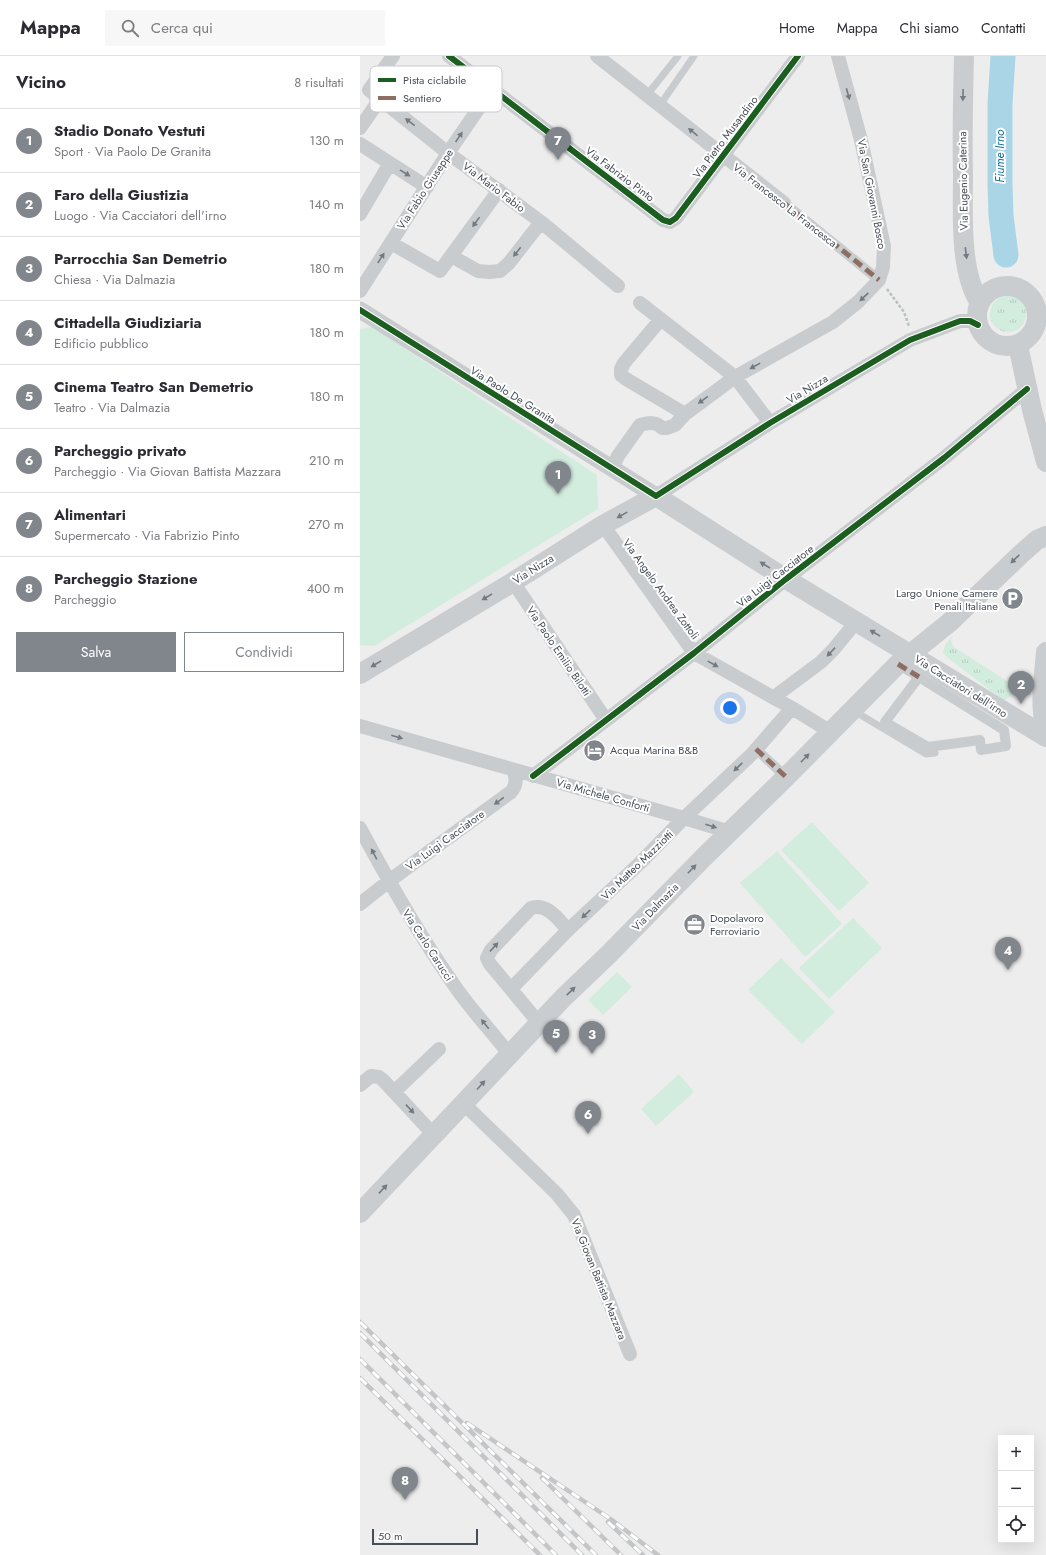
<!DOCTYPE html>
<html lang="it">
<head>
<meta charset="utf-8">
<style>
	:root { --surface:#fff; --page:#f7f7f7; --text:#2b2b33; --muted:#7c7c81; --line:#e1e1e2; --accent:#81868c }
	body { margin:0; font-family:Jost,sans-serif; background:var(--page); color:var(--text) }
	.controls { position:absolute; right:12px; bottom:12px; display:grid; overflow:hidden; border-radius:0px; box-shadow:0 4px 16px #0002 }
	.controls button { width:36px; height:36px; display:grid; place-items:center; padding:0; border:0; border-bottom:1px solid var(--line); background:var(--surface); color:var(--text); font:20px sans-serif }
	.scale { position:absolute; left:12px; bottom:10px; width:106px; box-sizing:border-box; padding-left:4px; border:2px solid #464e58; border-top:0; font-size:11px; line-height:14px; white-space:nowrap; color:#464e58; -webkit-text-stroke:3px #fff; paint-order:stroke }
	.you { position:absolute; left:370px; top:652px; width:14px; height:14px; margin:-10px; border:3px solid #fff; border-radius:50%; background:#1a73e8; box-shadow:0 0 0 6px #1a73e833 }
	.badge { display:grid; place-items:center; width:26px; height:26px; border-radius:50%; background:var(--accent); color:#fff; font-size:13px; font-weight:700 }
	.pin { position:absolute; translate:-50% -33px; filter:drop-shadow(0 1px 2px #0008) }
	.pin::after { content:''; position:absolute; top:21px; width:14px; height:12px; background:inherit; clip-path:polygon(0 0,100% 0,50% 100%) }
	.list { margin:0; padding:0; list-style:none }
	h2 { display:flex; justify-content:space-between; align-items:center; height:52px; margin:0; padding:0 16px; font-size:17px }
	h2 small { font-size:13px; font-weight:400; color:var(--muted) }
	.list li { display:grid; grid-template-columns:26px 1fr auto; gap:12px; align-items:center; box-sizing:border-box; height:64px; padding:0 16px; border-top:1px solid var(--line) }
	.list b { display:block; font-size:15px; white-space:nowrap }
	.list p { margin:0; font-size:13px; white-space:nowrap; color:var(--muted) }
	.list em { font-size:13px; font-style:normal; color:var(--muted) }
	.actions { display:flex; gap:8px; padding:12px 16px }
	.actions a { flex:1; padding:9px 0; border:1px solid var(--accent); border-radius:0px; text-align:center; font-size:14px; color:var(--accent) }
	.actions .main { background:var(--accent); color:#fff }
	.icon { flex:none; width:22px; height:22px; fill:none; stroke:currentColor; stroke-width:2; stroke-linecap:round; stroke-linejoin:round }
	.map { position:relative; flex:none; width:686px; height:1499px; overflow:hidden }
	header { display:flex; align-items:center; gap:24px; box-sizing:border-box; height:56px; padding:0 20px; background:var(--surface); border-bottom:1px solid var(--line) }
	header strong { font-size:19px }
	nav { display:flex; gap:22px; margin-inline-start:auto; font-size:14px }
	.search { width:280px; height:36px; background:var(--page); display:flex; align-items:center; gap:10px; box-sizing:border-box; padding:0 14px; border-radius:0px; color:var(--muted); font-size:15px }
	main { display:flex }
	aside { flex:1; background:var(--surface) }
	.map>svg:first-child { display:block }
</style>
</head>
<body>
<header>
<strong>Mappa</strong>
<div class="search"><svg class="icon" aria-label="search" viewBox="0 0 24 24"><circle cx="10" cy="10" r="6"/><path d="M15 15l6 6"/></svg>Cerca qui</div>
<nav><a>Home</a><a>Mappa</a><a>Chi siamo</a><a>Contatti</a></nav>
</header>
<main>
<aside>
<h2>Vicino<small>8 risultati</small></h2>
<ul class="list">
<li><span class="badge">1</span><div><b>Stadio Donato Vestuti</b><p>Sport · Via Paolo De Granita</p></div><em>130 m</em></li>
<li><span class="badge">2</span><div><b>Faro della Giustizia</b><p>Luogo · Via Cacciatori dell'irno</p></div><em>140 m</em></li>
<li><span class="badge">3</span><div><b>Parrocchia San Demetrio</b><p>Chiesa · Via Dalmazia</p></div><em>180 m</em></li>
<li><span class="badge">4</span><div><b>Cittadella Giudiziaria</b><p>Edificio pubblico</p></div><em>180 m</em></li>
<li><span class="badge">5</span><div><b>Cinema Teatro San Demetrio</b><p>Teatro · Via Dalmazia</p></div><em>180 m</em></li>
<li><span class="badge">6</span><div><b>Parcheggio privato</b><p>Parcheggio · Via Giovan Battista Mazzara</p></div><em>210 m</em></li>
<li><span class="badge">7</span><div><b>Alimentari</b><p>Supermercato · Via Fabrizio Pinto</p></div><em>270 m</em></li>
<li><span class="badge">8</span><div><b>Parcheggio Stazione</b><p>Parcheggio</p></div><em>400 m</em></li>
</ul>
<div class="actions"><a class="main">Salva</a><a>Condividi</a></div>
</aside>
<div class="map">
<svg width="686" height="1499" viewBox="0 0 686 1499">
	<defs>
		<pattern id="grass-tufts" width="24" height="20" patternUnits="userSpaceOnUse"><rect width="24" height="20" fill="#d2ecde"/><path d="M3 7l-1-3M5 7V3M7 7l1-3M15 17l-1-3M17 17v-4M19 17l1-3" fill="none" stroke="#b6ccc1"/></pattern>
	</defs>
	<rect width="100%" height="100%" fill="#eeeded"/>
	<path fill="url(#grass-tufts)" d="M630 258a18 18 0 1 1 36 0a18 18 0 1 1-36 0Z
		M593,579l-2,6 3,6 67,43 -7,3 -10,8 -56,-43 -5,-5 2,-8z"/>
	<path fill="#d2ecde" d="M12,271l225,148 1,34 -224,137 -14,-1v-316z
		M452,766l57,61 -30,28 -58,-61z
		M417,795l65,73 -37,33 -65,-74z
		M493,862l29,30 -53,51 -30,-31z
		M421,902l54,54 -33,32 -54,-54z
		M257,916l15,15 -29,28 -15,-15z
		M319,1018l15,18 -38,34 -15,-17z"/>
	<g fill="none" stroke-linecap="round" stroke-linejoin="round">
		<path stroke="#a9d5e7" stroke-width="25" d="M643,0l-3,48v80l1,32 5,39"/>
		<path stroke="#b7c2bf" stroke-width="2.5" stroke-dasharray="3 2" stroke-linecap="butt" d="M527,233l17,23 5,14"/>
		<path stroke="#c9ccce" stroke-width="7" d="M287,39l31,-39
			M300,49l34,-49
			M494,655l72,43 9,-1"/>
		<path stroke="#c9ccce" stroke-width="10" d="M424,147l95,77
			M538,608l21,13
			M559,621l85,53 2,16 -25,4 -1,-10 -52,7 -43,-25z
			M396,693l30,28"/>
		<path stroke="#c9ccce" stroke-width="14" d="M33,0l-24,34 79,63 93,69 77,64
			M89,0l214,164 7,2 6,-4 122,-162
			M237,0l187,147
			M0,72l20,-29
			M0,88l67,43
			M0,158l30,-51
			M31,187l49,28 59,-81
			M91,200l27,15 11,1 11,-1 9,-8 32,-41
			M0,235l88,-138 44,-64
			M280,247l95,74 35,46
			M301,263l-37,44 -3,6v6l5,4 59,35
			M252,413l6,-13 22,-31c8,-2 16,-4 22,3h5l8,-3 10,-11 50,-37 98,-55 25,-20 21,-22 4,-13 1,-21 -23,-106 -23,-84
			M296,440l114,-73 140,-83 50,-19h10l8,4
			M243,469l91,128 98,55 39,24
			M153,526l93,138
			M414,641l47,-35 12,-12 23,-28
			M0,670l324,92 46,14
			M173,720l161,-123 92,-74 158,-121 83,-69
			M0,772c30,56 62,112 99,164 16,22 34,41 50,62
			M0,848l29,-23 122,-89c6,-7 6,-14 2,-22
			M151,933l57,-59 72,-67 44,-45 68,-64 40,-46
			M179,967l-49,-59 -3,-6 4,-8 40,-42c17,-5 27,11 37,22
			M0,1029l11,-9 8,1 4,3 51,55
			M34,1036l45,-43
			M104,1048l93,90 17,21 56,139"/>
		<path stroke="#c9ccce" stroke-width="17" d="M0,254l296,186"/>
		<path stroke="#cacdcf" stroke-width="20" d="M604,0c-1,40 -2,79 -1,119 0,37 -4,96 17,128
			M617 260a30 30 0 1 1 60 0a30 30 0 1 1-60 0Z
			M658,289l14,65 14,52
			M686,596c-2,25 -7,52 0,77
			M0,618l153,-92 90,-57 53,-29 130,83 260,158
			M0,1157l203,-215 46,-44 95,-97 82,-80 112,-113 52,-42 71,-68 16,-14 9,-4"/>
		<defs>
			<path id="rail" d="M0,1266l236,233
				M0,1277l222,222
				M0,1303l196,196
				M0,1322l180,177
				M107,1367l145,97 46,35
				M182,1422l79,77
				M248,1466l35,33"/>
		</defs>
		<use href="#rail" stroke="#c4c5c7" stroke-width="4.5"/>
		<use href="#rail" stroke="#fff" stroke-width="3" stroke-dasharray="9" stroke-linecap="butt"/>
		<path stroke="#8d6e63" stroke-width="5" stroke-dasharray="10 5" stroke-linecap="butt" d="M424,147l95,77
			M538,608l21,13
			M396,693l30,28"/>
		<defs>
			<path id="cycleway" d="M89,0l214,164 7,2 6,-4 122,-162
				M0,254l296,186 114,-73 140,-83 50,-19h10l8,4
				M173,720l161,-123 92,-74 158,-121 83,-69"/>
		</defs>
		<use href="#cycleway" stroke="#fff" stroke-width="8"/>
		<use href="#cycleway" stroke="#1b5e20" stroke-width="6"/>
	</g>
	<defs><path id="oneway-solid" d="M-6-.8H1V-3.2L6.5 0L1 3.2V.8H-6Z"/></defs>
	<g fill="#747a81">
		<use href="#oneway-solid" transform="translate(488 38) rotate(74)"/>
		<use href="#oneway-solid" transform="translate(50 66) rotate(-142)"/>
		<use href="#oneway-solid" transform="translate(333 76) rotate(-141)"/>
		<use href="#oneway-solid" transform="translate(99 81) rotate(-56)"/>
		<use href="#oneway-solid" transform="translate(45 117) rotate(32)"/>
		<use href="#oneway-solid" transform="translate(116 166) rotate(126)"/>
		<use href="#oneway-solid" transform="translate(157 196) rotate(128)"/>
		<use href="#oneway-solid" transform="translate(21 202) rotate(-57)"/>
		<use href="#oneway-solid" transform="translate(504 241) rotate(136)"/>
		<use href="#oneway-solid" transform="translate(395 310) rotate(151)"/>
		<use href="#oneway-solid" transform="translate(343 344) rotate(144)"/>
		<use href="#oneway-solid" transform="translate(471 596) rotate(133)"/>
		<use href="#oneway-solid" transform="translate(353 608) rotate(29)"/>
		<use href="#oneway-solid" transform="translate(37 681) rotate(16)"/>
		<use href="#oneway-solid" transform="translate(378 711) rotate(136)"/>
		<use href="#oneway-solid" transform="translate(139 745) rotate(144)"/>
		<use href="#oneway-solid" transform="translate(351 770) rotate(18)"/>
		<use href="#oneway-solid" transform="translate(14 798) rotate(-118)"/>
		<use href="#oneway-solid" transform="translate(226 858) rotate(137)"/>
		<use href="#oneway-solid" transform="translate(134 891) rotate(-47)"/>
		<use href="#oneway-solid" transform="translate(125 968) rotate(-129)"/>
		<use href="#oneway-solid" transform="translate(50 1053) rotate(47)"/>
	</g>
	<g fill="#747a82">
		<use href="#oneway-solid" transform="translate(603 39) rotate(91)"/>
		<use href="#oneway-solid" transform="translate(606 197) rotate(83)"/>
		<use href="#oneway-solid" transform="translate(262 459) rotate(151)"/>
		<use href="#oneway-solid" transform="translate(655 503) rotate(136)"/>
		<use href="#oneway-solid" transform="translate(405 509) rotate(-148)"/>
		<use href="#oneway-solid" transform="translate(127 541) rotate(149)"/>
		<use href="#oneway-solid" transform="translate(515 577) rotate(-149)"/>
		<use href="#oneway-solid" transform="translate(16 608) rotate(149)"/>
		<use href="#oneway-solid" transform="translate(445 702) rotate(-46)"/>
		<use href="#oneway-solid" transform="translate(332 813) rotate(-46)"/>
		<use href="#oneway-solid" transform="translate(211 935) rotate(-44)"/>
		<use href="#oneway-solid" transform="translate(121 1029) rotate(-48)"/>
		<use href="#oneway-solid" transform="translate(23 1133) rotate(-47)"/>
	</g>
	<defs>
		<symbol id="parking-disc" viewBox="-11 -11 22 22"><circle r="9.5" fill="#81868c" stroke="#fff"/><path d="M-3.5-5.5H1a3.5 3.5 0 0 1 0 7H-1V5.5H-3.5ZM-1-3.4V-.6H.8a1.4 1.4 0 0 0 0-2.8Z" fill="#fff"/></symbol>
		<symbol id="hotel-disc" viewBox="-11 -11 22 22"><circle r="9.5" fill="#81868c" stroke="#fff"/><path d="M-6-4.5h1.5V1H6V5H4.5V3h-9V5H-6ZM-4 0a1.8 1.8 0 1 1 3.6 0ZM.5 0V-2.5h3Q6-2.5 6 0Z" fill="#fff"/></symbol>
		<symbol id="office-disc" viewBox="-11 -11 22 22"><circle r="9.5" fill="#81868c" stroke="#fff"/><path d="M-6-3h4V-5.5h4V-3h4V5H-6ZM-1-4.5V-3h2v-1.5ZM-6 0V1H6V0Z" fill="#fff"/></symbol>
	</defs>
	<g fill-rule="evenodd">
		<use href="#parking-disc" x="640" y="530" width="25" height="25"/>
		<use href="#hotel-disc" x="222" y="682" width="25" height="25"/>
		<use href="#office-disc" x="322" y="856" width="25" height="25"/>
	</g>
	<g text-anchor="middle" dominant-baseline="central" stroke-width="4" stroke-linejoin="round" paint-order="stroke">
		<g font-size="11" fill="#464e58" stroke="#fff">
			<text transform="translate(365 81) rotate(-53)">Via Pietro Musandino</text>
			<text transform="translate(260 118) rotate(37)">Via Fabrizio Pinto</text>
			<text transform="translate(603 125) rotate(-91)">Via Eugenio Caterina</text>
			<text transform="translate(134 131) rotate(37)">Via Mario Fabio</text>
			<text transform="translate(65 133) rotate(-57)">Via Fabio Giuseppe</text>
			<text transform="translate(512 138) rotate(79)">Via San Giovanni Bosco</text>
			<text transform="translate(425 149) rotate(38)">Via Francesco La Francesca</text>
			<text transform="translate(447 333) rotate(-31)">Via Nizza</text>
			<text transform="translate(153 339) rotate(32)">Via Paolo De Granita</text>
			<text transform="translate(173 513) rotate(-32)">Via Nizza</text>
			<text transform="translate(415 520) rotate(-38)">Via Luigi Cacciatore</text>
			<text transform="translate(301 533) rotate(54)">Via Angelo Andrea Zottoli</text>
			<text transform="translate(199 595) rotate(56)">Via Paolo Emilio Bilotti</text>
			<text transform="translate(601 630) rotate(32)">Via Cacciatori dell'irno</text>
			<text transform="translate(243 739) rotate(16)">Via Michele Conforti</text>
			<text transform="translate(85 784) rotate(-36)">Via Luigi Cacciatore</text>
			<text transform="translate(277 809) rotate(-44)">Via Matteo Mazziotti</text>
			<text transform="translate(295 851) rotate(-46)">Via Dalmazia</text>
			<text transform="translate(68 889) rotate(57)">Via Carlo Carucci</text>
			<text transform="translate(239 1223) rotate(68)">Via Giovan Battista Mazzara</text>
		</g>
		<g font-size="11" fill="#464e58" stroke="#fff" text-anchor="start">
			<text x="638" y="537" text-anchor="end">Largo Unione Camere<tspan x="638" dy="13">Penali Italiane</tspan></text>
			<text x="250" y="694">Acqua Marina B&amp;B</text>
			<text x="350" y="862">Dopolavoro<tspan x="350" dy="13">Ferroviario</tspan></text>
		</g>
		<g font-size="12" font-style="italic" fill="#15749b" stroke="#fff">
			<text transform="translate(640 100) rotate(-90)">Fiume Irno</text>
		</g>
	</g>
	<rect x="10" y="10" width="132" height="46" rx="6" fill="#fff" stroke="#c8cacd" stroke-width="1"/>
	<rect x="18" y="22" width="18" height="4" fill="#1b5e20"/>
	<rect x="18" y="40" width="18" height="4" fill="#8d6e63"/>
	<g font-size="11" fill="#464e58">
		<text x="43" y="28">Pista ciclabile</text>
		<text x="43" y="46">Sentiero</text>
	</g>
</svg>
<div class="controls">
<button>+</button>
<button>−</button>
<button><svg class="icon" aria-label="locate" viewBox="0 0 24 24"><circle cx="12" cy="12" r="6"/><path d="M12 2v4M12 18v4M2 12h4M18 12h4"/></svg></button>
</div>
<div class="scale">50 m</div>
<div class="you"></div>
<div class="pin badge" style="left:198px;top:438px">1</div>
<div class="pin badge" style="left:661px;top:648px">2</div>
<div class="pin badge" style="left:232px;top:998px">3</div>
<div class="pin badge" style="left:648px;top:914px">4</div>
<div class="pin badge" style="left:196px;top:997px">5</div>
<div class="pin badge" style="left:228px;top:1078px">6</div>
<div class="pin badge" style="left:198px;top:104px">7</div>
<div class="pin badge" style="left:45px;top:1444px">8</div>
</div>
</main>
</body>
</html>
